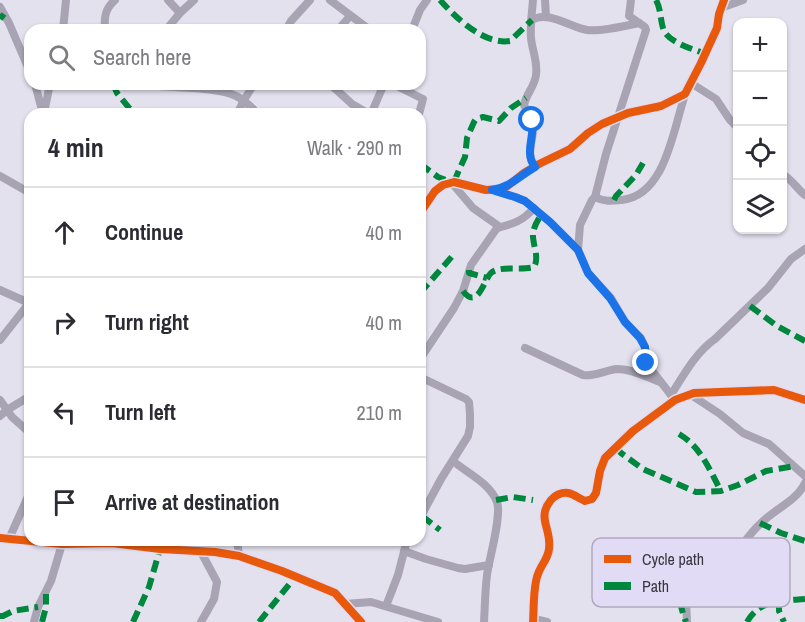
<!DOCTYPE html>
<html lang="en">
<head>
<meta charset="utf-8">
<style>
	body { margin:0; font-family:"Archivo Narrow",sans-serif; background:#f2f2f3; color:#2b2b33 }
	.controls { position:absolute; right:18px; top:18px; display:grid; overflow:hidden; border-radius:12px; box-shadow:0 2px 4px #0004 }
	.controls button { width:54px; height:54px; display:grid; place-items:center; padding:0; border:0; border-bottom:2px solid #e1e1e2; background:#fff; color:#2b2b33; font:30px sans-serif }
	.stop { position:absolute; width:18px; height:18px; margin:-14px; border:4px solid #1a73e8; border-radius:50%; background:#fff }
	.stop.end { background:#1a73e8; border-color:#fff; box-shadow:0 2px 6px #0008 }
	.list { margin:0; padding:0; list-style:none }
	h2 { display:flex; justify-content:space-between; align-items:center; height:78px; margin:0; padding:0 24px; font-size:26px }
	h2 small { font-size:20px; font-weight:400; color:#7c7c81 }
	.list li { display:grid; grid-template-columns:39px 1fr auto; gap:18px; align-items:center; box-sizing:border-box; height:90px; padding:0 24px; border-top:2px solid #e1e1e2 }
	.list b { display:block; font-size:22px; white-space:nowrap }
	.list em { font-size:20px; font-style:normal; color:#7c7c81 }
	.icon { flex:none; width:33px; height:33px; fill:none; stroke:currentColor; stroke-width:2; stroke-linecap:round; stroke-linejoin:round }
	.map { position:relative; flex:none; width:805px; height:622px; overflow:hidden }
	.search { position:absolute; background:#fff; box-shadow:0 2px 4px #0004; left:24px; top:24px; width:402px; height:66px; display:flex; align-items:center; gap:15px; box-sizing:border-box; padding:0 21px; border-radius:18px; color:#7c7c81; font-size:22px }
	.panel { position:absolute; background:#fff; box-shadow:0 2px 4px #0004; left:24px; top:108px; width:402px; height:438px; border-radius:18px }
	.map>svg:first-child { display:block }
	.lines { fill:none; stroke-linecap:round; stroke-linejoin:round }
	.street { stroke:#a8a4b4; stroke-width:8 }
	.quiet { stroke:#00873e; stroke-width:6; stroke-dasharray:12 6; stroke-linecap:butt }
	.cycleway-casing { stroke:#e1dbf5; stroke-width:11 }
	.cycleway { stroke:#e8590c; stroke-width:8 }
	.route { stroke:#1a73e8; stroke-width:8 }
	.key { fill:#e1dbf5; stroke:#afaabf; stroke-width:1.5 }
	.key-label { font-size:16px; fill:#393741 }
</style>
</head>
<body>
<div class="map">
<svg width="805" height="622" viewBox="0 0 805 622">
	<rect width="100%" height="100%" fill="#e4e1ef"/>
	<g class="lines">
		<g class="street">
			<path d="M168,0L180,13"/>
			<path d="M330,0L370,30"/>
			<path d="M533,0C532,12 530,26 531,38C532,50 538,62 536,75C535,86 526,94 524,105C527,112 532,117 533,124C535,139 524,153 535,167"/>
			<path d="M545,0L546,16"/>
			<path d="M0,7L9,23L30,72"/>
			<path d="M721,8L743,0"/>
			<path d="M532,20C547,10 570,27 587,30C600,32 625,26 639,23"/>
			<path d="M63,30L66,0"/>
			<path d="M105,30C104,17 105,9 115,0"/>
			<path d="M166,30L180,13L194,0"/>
			<path d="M286,30L291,21L310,0"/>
			<path d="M338,30L350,16"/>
			<path d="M412,30L420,10L427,0"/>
			<path d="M693,79L692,84L694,85L716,99L730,120L738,128"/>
			<path d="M35,84L43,114"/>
			<path d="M151,84L159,86C181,88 218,87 236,96C245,100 251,107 258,114"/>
			<path d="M330,84L352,104L369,114"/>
			<path d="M393,84L423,99L419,114"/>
			<path d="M44,113L50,84"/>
			<path d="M237,114L244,100L254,84"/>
			<path d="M371,114L384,84"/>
			<path d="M782,174C792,179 797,189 805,195"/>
			<path d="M0,176L30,193"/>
			<path d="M451,182L473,208L500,227"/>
			<path d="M493,190L515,197L525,201L550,222L578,250L588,273L611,298L625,322L641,338L645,347L646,363L675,400"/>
			<path d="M595,197C604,202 612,201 622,200C666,195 673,129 685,95"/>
			<path d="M420,213L435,191L443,185L454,182L486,190L499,189L506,187L524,173L539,164L570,149L588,133L602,124L628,113L661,106L685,94L701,63L717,28L719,14L724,0"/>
			<path d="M578,250L580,225L592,200L595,197L606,154L646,30L645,27L629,16L631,0"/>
			<path d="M0,290L29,303"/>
			<path d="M0,340L30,302"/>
			<path d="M525,348L583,375C594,377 606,370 617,369C632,369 647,377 660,382"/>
			<path d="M420,359L454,308L463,291L471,265L497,228C512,224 522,222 534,208"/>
			<path d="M420,377L466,399L469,402L470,414V427L468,436L441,479L420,518"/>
			<path d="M671,395C683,376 696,352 715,339L768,288L791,259L805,249"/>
			<path d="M691,395L720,414L743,433L769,444L805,476"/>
			<path d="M0,400L12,417L30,433"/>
			<path d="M0,416L7,410L30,396"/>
			<path d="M453,461C467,473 490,483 497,502C502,516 489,559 487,575C485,591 485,606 484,622"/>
			<path d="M0,538L62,544L112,543L160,549L215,552L239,556L282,571L335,593L361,622"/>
			<path d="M9,539L30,492"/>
			<path d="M237,540L239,556"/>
			<path d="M404,551L426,559L458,568L465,569L489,565"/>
			<path d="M345,604L371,602L438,622"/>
			<path d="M386,606L398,575L407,540"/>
			<path d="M34,622L38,607L51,581L62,544"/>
			<path d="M201,622L214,599L217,582L201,552"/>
			<path d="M532,622L539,620L547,622"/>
			<path d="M533,622C534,609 533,586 538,574C541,565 548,559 549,549C552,529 536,518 551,500C555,495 562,492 568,493C574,494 580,499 585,501L592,499L596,493L600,471L605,458L633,431L675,400L694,393L774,390L805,400"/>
			<path d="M687,622L686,600L689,593L709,568L728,560L733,557C742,546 750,533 760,524C774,509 796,502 805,483"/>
		</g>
		<g class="quiet">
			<path d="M440,0C456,18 484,45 510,41L532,20"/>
			<path d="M656,0C661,9 660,18 663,28C666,42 693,49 706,54"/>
			<path d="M0,19L4,14"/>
			<path d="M113,84L117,93L134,114"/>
			<path d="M420,164L438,177L451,182"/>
			<path d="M454,182L459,170L465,157L467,138L474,122L476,119L483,117L499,121L511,108L526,98"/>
			<path d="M614,200L616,196L636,175L643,163"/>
			<path d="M469,270V273L487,278"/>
			<path d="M463,291C478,311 484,279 491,273C500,265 522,271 534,267C540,257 532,244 533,233C534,226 538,220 541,215"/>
			<path d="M420,293L455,253"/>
			<path d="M750,306L777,326L805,341"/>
			<path d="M679,434C701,447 709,469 721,491"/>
			<path d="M616,447L621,453L643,469L696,492L721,491L738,485L766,471L795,466"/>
			<path d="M496,500L513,497L533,500"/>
			<path d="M422,516L440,530"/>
			<path d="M760,523L781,533L805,541"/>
			<path d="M755,554L760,564L775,602"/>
			<path d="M661,572C680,583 678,603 686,622"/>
			<path d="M779,601V611L784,622"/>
			<path d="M0,616H3L13,611L38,607"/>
			<path d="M42,622L46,607V594"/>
			<path d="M133,622L149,587L160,549"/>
			<path d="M259,622L295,577"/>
			<path d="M747,622C760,599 782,601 805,599"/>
		</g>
		<defs>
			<g id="cycleway">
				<path d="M420,213L435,191L443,185L454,182L486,190L499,189L506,187L524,173L539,164L570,149L588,133L602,124L628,113L661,106L685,94L701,63L717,28L719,14L724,0"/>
				<path d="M0,538L62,544L112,543L160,549L215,552L239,556L282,571L335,593L361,622"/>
				<path d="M533,622C534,609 533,586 538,574C541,565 548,559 549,549C552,529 536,518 551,500C555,495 562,492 568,493C574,494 580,499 585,501L592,499L596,493L600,471L605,458L633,431L675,400L694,393L774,390L805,400"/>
			</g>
		</defs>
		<use href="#cycleway" class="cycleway-casing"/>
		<use href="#cycleway" class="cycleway"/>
	</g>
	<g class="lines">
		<path class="route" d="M532,120C535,137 524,153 535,167C521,175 509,188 492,190L515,197L525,201L550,222L578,250L588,273L610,298L625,322L640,338L645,347L646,363"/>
	</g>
	<rect x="592" y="538" width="198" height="69" rx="9" class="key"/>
	<rect x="604" y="555" width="27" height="8" fill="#e8590c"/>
	<rect x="604" y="582" width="27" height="8" fill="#00873e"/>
	<g class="key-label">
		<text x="642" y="565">Cycle path</text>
		<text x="642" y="592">Path</text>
	</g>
</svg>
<div class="controls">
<button>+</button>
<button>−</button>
<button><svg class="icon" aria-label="locate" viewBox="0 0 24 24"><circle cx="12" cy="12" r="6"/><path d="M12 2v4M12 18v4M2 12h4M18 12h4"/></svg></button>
<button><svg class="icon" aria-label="layers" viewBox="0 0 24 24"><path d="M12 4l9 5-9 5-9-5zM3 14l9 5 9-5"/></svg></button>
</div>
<div class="stop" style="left:532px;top:120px"></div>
<div class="stop end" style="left:646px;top:363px"></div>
<div class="search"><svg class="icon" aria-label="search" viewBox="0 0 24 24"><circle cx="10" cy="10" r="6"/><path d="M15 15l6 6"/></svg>Search here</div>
<section class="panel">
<h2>4 min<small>Walk · 290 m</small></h2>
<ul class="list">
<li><svg class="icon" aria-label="ahead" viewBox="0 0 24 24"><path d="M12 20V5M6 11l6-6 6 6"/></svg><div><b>Continue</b></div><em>40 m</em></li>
<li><svg class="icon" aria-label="right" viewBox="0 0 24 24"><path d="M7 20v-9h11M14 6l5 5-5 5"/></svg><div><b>Turn right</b></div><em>40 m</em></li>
<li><svg class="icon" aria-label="left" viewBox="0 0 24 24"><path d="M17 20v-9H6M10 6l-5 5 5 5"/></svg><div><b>Turn left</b></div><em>210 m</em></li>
<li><svg class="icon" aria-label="arrive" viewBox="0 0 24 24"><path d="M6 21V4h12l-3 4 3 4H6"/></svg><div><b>Arrive at destination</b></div></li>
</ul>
</section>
</div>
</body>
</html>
